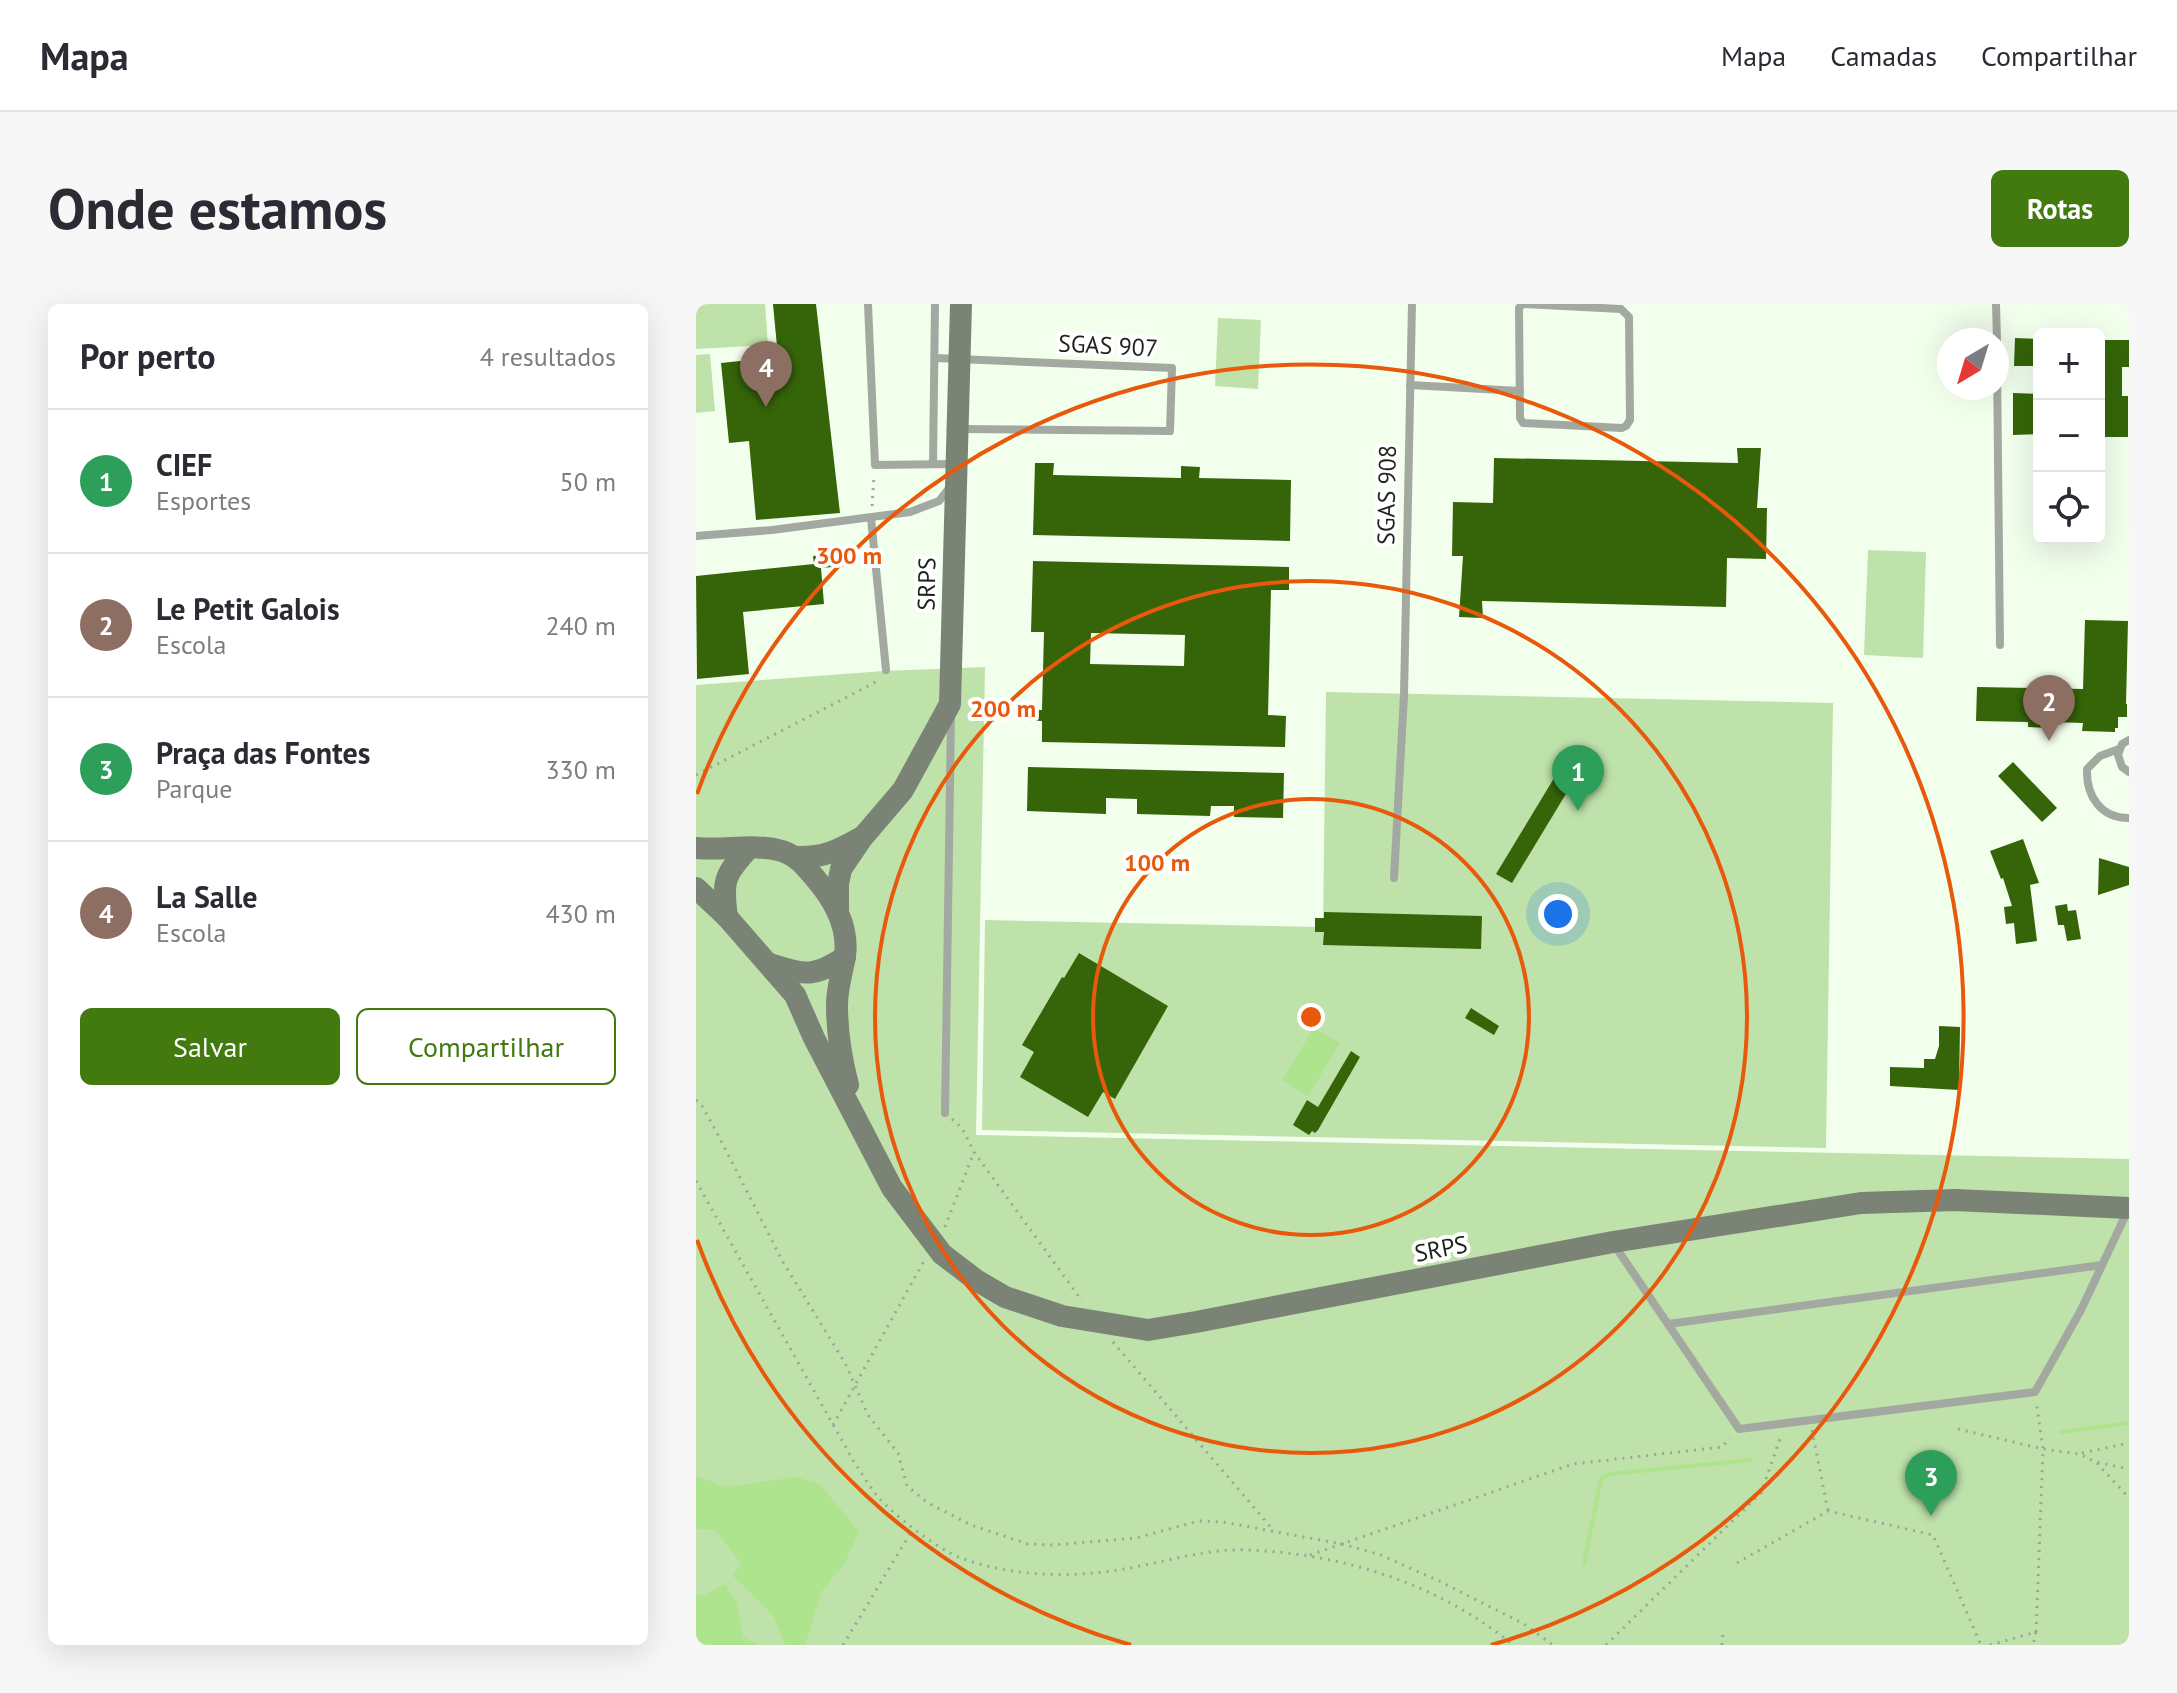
<!DOCTYPE html>
<html lang="pt">
<head>
<meta charset="utf-8">
<style>
	body { margin:0; font-family:"PT Sans",sans-serif; background:#f7f7f7; color:#2b2b33 }
	.controls { position:absolute; right:24px; top:24px; display:grid; overflow:hidden; border-radius:12px; box-shadow:0 8px 32px #0002 }
	.controls button { width:72px; height:72px; display:grid; place-items:center; padding:0; border:0; border-bottom:2px solid #e1e1e2; background:#fff; color:#2b2b33; font:40px sans-serif }
	.compass { position:absolute; left:1241px; top:24px; width:72px; height:72px; border-radius:50%; background:#fff; box-shadow:0 8px 32px #0002; rotate:218deg }
	.you { position:absolute; left:862px; top:610px; width:28px; height:28px; margin:-20px; border:6px solid #fff; border-radius:50%; background:#1a73e8; box-shadow:0 0 0 12px #1a73e833 }
	.badge { display:grid; place-items:center; width:52px; height:52px; border-radius:50%; background:#427a0f; color:#fff; font-size:26px; font-weight:700 }
	.pin { position:absolute; translate:-50% -66px; filter:drop-shadow(0 2px 4px #0008) }
	.pin::after { content:''; position:absolute; top:42px; width:28px; height:24px; background:inherit; clip-path:polygon(0 0,100% 0,50% 100%) }
	.list { margin:0; padding:0; list-style:none }
	h2 { display:flex; justify-content:space-between; align-items:center; height:104px; margin:0; padding:0 32px; font-size:34px }
	h2 small { font-size:26px; font-weight:400; color:#7c7c81 }
	.list li { display:grid; grid-template-columns:52px 1fr auto; gap:24px; align-items:center; box-sizing:border-box; height:144px; padding:0 32px; border-top:2px solid #e1e1e2 }
	.list b { display:block; font-size:30px; white-space:nowrap }
	.list p { margin:0; font-size:26px; white-space:nowrap; color:#7c7c81 }
	.list em { font-size:26px; font-style:normal; color:#7c7c81 }
	.actions { display:flex; gap:16px; padding:24px 32px }
	.actions a { flex:1; padding:18px 0; border:2px solid #427a0f; border-radius:12px; text-align:center; font-size:28px; color:#427a0f }
	.actions .main { background:#427a0f; color:#fff }
	.icon { flex:none; width:44px; height:44px; fill:none; stroke:currentColor; stroke-width:2; stroke-linecap:round; stroke-linejoin:round }
	.map { position:relative; flex:none; width:1433px; height:1341px; overflow:hidden; border-radius:12px }
	header { display:flex; align-items:center; gap:48px; box-sizing:border-box; height:112px; padding:0 40px; background:#fff; border-bottom:2px solid #e1e1e2 }
	header strong { font-size:38px }
	nav { display:flex; gap:44px; margin-inline-start:auto; font-size:28px }
	.intro { display:flex; align-items:center; justify-content:space-between; box-sizing:border-box; height:192px; padding:0 48px }
	h1 { margin:0; font-size:56px }
	.button { padding:20px 36px; border-radius:12px; background:#427a0f; color:#fff; font-size:28px; font-weight:700 }
	main { display:flex; gap:48px; padding:0 48px }
	aside { flex:1; background:#fff; border-radius:12px; box-shadow:0 8px 32px #0002 }
	.map>svg:first-child { display:block }
	.green { fill:#bee2aa }
	.water { fill:#aee48e }
	.lines { fill:none; stroke-linecap:round; stroke-linejoin:round }
	.stream { stroke:#aee48e; stroke-width:4 }
	.building { fill:#356508; fill-rule:evenodd }
	.path { stroke:#9ca698; stroke-width:3; stroke-dasharray:2 6; stroke-linecap:butt }
	.lane { stroke:#a3a9a0; stroke-width:8 }
	.secondary { stroke:#7a8375; stroke-width:22 }
	.ring { fill:none; stroke:#e8590c; stroke-width:4 }
	.labels { text-anchor:middle; stroke-width:8; stroke-linejoin:round; paint-order:stroke }
	.street-label { font-size:24px; fill:#1e241c; stroke:#fff }
	.centre { fill:#e8590c; stroke:#fff; stroke-width:4 }
	.ring-label { font-size:24px; text-anchor:middle; font-weight:bold; fill:#e8590c; stroke:#fff; stroke-width:8; stroke-linejoin:round; paint-order:stroke }
</style>
</head>
<body>
<header>
<strong>Mapa</strong>
<nav><a>Mapa</a><a>Camadas</a><a>Compartilhar</a></nav>
</header>
<div class="intro"><h1>Onde estamos</h1><a class="button">Rotas</a></div>
<main>
<aside>
<h2>Por perto<small>4 resultados</small></h2>
<ul class="list">
<li><span class="badge" style="background:#2e9e5b">1</span><div><b>CIEF</b><p>Esportes</p></div><em>50 m</em></li>
<li><span class="badge" style="background:#8d6e63">2</span><div><b>Le Petit Galois</b><p>Escola</p></div><em>240 m</em></li>
<li><span class="badge" style="background:#2e9e5b">3</span><div><b>Praça das Fontes</b><p>Parque</p></div><em>330 m</em></li>
<li><span class="badge" style="background:#8d6e63">4</span><div><b>La Salle</b><p>Escola</p></div><em>430 m</em></li>
</ul>
<div class="actions"><a class="main">Salvar</a><a>Compartilhar</a></div>
</aside>
<div class="map">
<svg width="1433" height="1341" viewBox="0 0 1433 1341">
	<rect width="100%" height="100%" fill="#f3ffed"/>
	<g class="green">
		<path d="M0,0H69L72,41L0,45Z"/>
		<path d="M522,14L565,16L562,85L519,82Z"/>
		<path d="M14,50L19,107L0,109V51Z"/>
		<path d="M1172,246L1230,248L1227,354L1168,351Z"/>
		<path d="M289,363L280,831L1433,855V1341H0V381L188,367Z"/>
		<path d="M630,388L1137,399L1130,844L286,826L289,616L627,623Z"/>
	</g>
	<g class="water">
		<path d="M618,724L644,739L612,792L586,776Z"/>
		<path d="M0,1172L30,1183L101,1173L125,1181L163,1228L148,1260L126,1287L109,1341H89L77,1311L37,1272L45,1260L19,1226L0,1225Z"/>
		<path d="M29,1280L40,1297L47,1332L63,1341H0V1291H8Z"/>
	</g>
	<g class="lines">
		<g class="stream">
			<path d="M1365,1128L1433,1119"/>
			<path d="M888,1260L905,1175L913,1170L1055,1156"/>
		</g>
	</g>
	<g class="building">
		<path d="M77,0H120L144,209L60,216L53,137L33,139L25,59L82,53Z"/>
		<path d="M1319,34L1343,35V62H1318Z"/>
		<path d="M1403,36H1433V63H1426V92H1432V133H1403Z"/>
		<path d="M1317,89L1343,90V130L1317,131Z"/>
		<path d="M1041,144H1065L1061,204H1071L1070,255L1031,254L1030,303L786,297L787,314L763,313L767,252H756L757,198L797,199L798,154L1042,159Z"/>
		<path d="M339,159H358L357,171L485,174V162L504,163L503,174L595,176L594,237L337,231Z"/>
		<path d="M159,248L160,261L125,264L128,300L47,308L53,370L1,375L0,272L118,260L117,252Z"/>
		<path d="M337,257L593,263V286H575L572,411L590,412L589,443L346,438V417L320,416V406H346L348,328H335ZM395,329L489,331L488,362L394,360Z"/>
		<path d="M1389,316L1432,317L1430,400H1431V413H1422V424H1419V428L1386,427L1387,419L1356,418L1355,424L1332,423V418L1280,417L1281,383L1387,385Z"/>
		<path d="M869,456L885,465L816,579L800,570Z"/>
		<path d="M1317,458L1361,504L1346,518L1302,472Z"/>
		<path d="M332,463L588,469L587,514L538,513V502H515L514,512L441,510V495L410,494V510L331,507Z"/>
		<path d="M1327,535L1343,579L1334,581L1341,637L1320,640L1318,619L1310,620L1308,603L1316,602L1307,574L1305,575L1294,547Z"/>
		<path d="M1403,554L1433,563V581L1402,591Z"/>
		<path d="M1371,600L1372,607L1380,606L1385,635L1371,637L1368,621H1362L1359,602Z"/>
		<path d="M628,608L786,612L785,645L627,641L628,628H619V614H628Z"/>
		<path d="M383,649L472,702L419,795L407,788L392,813L324,773L338,748L326,741L366,673L368,674Z"/>
		<path d="M775,704L803,722L798,731L769,714Z"/>
		<path d="M1243,722L1264,723L1263,786L1194,782V763L1228,764V755H1239L1243,742Z"/>
		<path d="M655,747L664,753L622,826L619,829L616,827L613,831L597,821L611,796L622,803Z"/>
	</g>
	<g class="lines">
		<g class="path">
			<path d="M176,202L178,173"/>
			<path d="M0,471L178,379L183,373"/>
			<path d="M0,796L6,802L20,827L87,958L149,1059L172,1111L202,1149L211,1182L232,1199L275,1221L332,1240L357,1241L440,1234L503,1217L527,1218L646,1240L685,1251L743,1277L828,1320L857,1341"/>
			<path d="M256,815L266,824L278,848L386,997"/>
			<path d="M0,877L158,1158C166,1169 173,1182 182,1193C199,1212 241,1245 265,1254C311,1271 366,1274 415,1267C461,1261 506,1244 553,1246C648,1250 743,1280 817,1341"/>
			<path d="M249,923L278,848"/>
			<path d="M417,1038L578,1227"/>
			<path d="M137,1121L228,957"/>
			<path d="M1262,1125L1347,1145L1383,1150L1400,1158L1433,1165"/>
			<path d="M1116,1126L1132,1207"/>
			<path d="M1386,1149L1433,1139"/>
			<path d="M1401,1159L1433,1194"/>
			<path d="M614,1251L877,1160L1026,1143L1034,1134"/>
			<path d="M1041,1259L1132,1207L1237,1231L1285,1341"/>
			<path d="M1340,1328L1347,1145L1340,1097"/>
			<path d="M147,1341L217,1225"/>
			<path d="M910,1341L1065,1189L1085,1132"/>
			<path d="M1026,1341L1027,1328"/>
			<path d="M1294,1341L1340,1328L1337,1341"/>
		</g>
		<g class="lane">
			<path d="M172,0L179,161L260,160"/>
			<path d="M826,0L925,5L933,13L934,116L930,122L926,124L827,119L824,114L823,4Z"/>
			<path d="M1300,0L1301,36"/>
			<path d="M239,54L476,64L474,127L263,125"/>
			<path d="M1301,60L1304,341"/>
			<path d="M714,81L824,87"/>
			<path d="M237,160L239,0"/>
			<path d="M175,214L190,366"/>
			<path d="M0,232L76,226L214,208L243,197L254,183"/>
			<path d="M1433,436L1426,440L1422,451L1426,463L1433,468"/>
			<path d="M1423,445L1404,452L1391,465C1390,491 1404,514 1433,514"/>
			<path d="M698,574L708,391L716,0"/>
			<path d="M249,809L255,412"/>
			<path d="M919,942L1043,1125L1339,1088L1385,1006L1431,908"/>
			<path d="M972,1020L1406,961"/>
		</g>
		<g class="secondary">
			<path d="M0,544C28,547 59,539 86,547C101,552 109,562 119,574C138,596 153,622 149,652C146,669 141,684 141,701C141,728 145,754 152,781"/>
			<path d="M100,553C127,554 141,547 164,534"/>
			<path d="M0,584L31,613L99,691L118,734L196,884L246,950L280,976L309,993L366,1012L452,1026L500,1018L917,938L1165,899L1259,896L1433,904"/>
			<path d="M142,606V580L145,565L166,534L207,486L254,400L265,0"/>
			<path d="M31,613C26,577 28,571 53,544"/>
			<path d="M74,660C110,671 116,674 149,653"/>
		</g>
	</g>
	<g class="ring">
		<circle cx="615" cy="713" r="218"/>
		<circle cx="615" cy="713" r="436"/>
		<path d="M435 1341A653 653 0 0 1 1 936M1 490A653 653 0 1 1 795 1341"/>
	</g>
	<g class="labels">
		<g class="street-label">
			<text transform="translate(412 42) rotate(3)" y="8">SGAS 907</text>
			<text transform="translate(691 191) rotate(-89)" y="8">SGAS 908</text>
			<text transform="translate(231 280) rotate(-89)" y="8">SRPS</text>
			<text transform="translate(745 945) rotate(-11)" y="8">SRPS</text>
		</g>
	</g>
	<circle cx="615" cy="713" r="12" class="centre"/>
	<g class="ring-label">
		<text x="153" y="260">300 m</text>
		<text x="307" y="413">200 m</text>
		<text x="461" y="567">100 m</text>
	</g>
</svg>
<div class="controls">
<button>+</button>
<button>−</button>
<button><svg class="icon" aria-label="locate" viewBox="0 0 24 24"><circle cx="12" cy="12" r="6"/><path d="M12 2v4M12 18v4M2 12h4M18 12h4"/></svg></button>
</div>
<svg class="compass" viewBox="-18 -18 36 36"><path d="M0-13l5 13h-10z" fill="#e53935"/><path d="M0 13l5-13h-10z" fill="#7c7c81"/></svg>
<div class="you"></div>
<div class="pin badge" style="left:882px;top:507px;background:#2e9e5b">1</div>
<div class="pin badge" style="left:1353px;top:437px;background:#8d6e63">2</div>
<div class="pin badge" style="left:1235px;top:1212px;background:#2e9e5b">3</div>
<div class="pin badge" style="left:70px;top:103px;background:#8d6e63">4</div>
</div>
</main>
</body>
</html>
